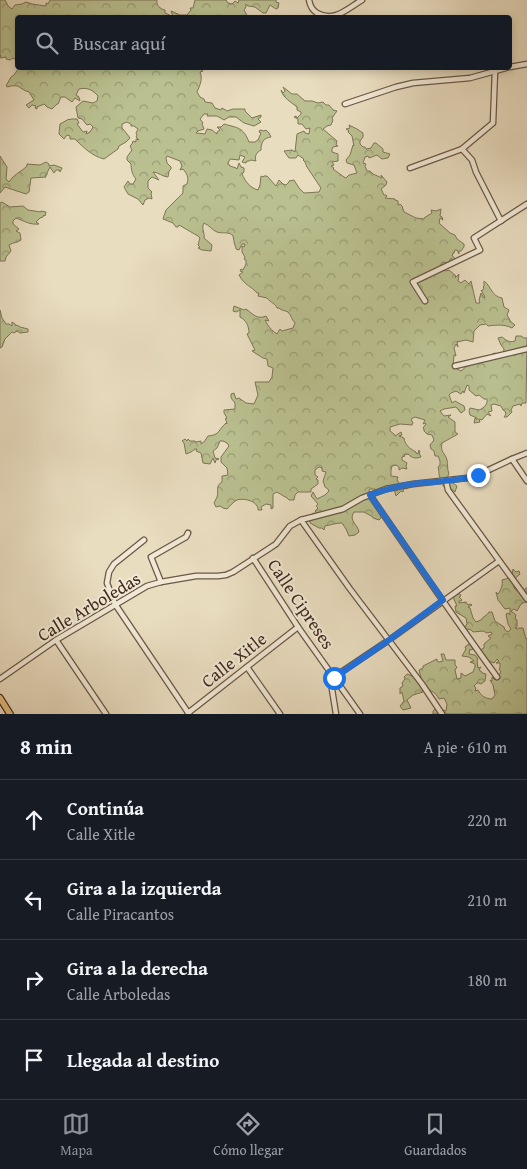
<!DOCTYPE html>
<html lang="es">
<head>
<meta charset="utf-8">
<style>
	body { margin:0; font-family:"Gentium Book Plus",serif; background:#20242c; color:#f1f3f6 }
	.stop { position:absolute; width:15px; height:15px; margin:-11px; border:4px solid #1a73e8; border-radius:50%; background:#fff }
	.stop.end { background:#1a73e8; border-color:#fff; box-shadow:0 1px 5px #0008 }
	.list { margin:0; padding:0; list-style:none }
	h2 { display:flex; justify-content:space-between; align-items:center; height:65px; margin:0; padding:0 20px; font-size:21px }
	h2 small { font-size:16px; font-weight:400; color:#9ea1a6 }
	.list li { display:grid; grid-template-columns:32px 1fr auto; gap:15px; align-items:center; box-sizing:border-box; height:80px; padding:0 20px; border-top:1px solid #363941 }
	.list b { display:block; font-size:19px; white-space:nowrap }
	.list p { margin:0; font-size:16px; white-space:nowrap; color:#9ea1a6 }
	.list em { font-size:16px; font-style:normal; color:#9ea1a6 }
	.icon { flex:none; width:28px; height:28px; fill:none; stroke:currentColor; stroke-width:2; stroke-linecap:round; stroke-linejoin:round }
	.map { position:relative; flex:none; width:527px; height:714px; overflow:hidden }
	.search { position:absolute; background:#171b24; box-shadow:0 2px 8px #0003; left:15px; right:15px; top:15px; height:55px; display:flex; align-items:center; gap:12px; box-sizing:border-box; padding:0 18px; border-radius:5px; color:#9ea1a6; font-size:19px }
	.sheet { height:385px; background:#171b24 }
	nav { display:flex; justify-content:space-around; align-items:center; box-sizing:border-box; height:70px; border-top:1px solid #363941; background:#171b24; font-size:14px; color:#9ea1a6 }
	nav a { display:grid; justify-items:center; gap:2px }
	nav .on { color:#8c9099 }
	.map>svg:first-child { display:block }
	.forest { fill:url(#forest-crowns); stroke:#7d7556 }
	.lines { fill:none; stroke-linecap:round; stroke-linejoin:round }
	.minor-casing { stroke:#6a5745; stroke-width:7 }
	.major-casing { stroke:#402a1c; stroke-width:8 }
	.minor { stroke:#f1e9d6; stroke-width:4.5 }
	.major { stroke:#e4be80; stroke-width:5.5 }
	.route { stroke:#1a73e8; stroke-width:6 }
	.labels { text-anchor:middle; stroke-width:4; stroke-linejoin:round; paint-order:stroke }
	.street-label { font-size:18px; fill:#402a1c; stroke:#f1e9d6 }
</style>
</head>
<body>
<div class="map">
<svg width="527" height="714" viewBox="0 0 527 714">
	<defs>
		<pattern id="forest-crowns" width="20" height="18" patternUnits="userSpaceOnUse" patternTransform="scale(1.25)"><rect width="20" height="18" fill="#bac090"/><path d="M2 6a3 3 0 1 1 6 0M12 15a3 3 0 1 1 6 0" fill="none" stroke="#999c75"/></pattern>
	</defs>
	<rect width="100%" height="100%" fill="#e9ddc0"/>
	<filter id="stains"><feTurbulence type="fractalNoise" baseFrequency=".004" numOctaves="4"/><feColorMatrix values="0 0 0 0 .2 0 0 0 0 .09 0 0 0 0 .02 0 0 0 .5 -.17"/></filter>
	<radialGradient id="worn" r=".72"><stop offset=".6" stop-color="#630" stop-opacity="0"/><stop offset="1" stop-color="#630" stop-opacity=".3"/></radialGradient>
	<g class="forest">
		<path d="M0,0H5L8,6L12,9L15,5L22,4L26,2L32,4L46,6V3L48,4L50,0H157C156,5 160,9 165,10V13L174,17H177V15L173,16L171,11L180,15H187L191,10L190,8H193L195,0H226L228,3L232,4L235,1L238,3L239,0H276V2L279,3L278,8L276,9L270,5L266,13H263L255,7L248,6L246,4V7L244,10L248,17L18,18L17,61L13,58L10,60L6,59V57L0,58L1,56L0,55Z"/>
		<path d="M19,68H199L203,71L200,72C203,79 200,85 197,92L200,97L204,99L205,102L212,103L215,108L221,110L222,108L227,111L233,109H245V111L252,118L261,115V117L258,119L261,122L254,126L244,123L236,117H229L224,120L217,116H207L208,114H204L200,119L203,123L202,124L204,129L198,131L196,133L205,134L207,129L212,130L217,134V132L220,130L217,127H221L224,124C238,128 243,127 249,142H255L258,140L261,133L259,132L260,130L264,131L266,130L269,133L271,137C263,138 261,143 261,150C257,152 254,156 256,161L251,160L249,161H247L246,163L242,162L245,157L240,155L239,160L230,159L228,163L230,166L236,168L237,169L239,163L241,167L244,168V172L242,174C245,181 250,188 258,190L260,185L261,176L263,177L264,176H267L276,186L279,180L283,184L286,185L289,182V181L294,180L299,188L304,193L319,192L321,188L307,167L305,162L303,160L304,159L298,155L296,158H289L284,151L292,150L295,152L297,134L304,131L305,133L309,134L310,128L306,129L302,124H298V119L294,117L296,116L297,118L301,114V112L297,110V107C291,102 283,98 281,90L283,93L285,91L283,87L292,94H297L305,101H312L318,103L323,102L326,105H329L333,110L337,111L332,118L333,120L331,125L327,126L323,129L337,141L336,145L338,146L333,147L332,149V152L338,154V161L332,162L334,165L331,166L334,168L333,169L344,177L346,178L349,175L357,173L354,165L347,163L346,160L350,155L353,145L354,146L352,136L348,132L349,131L346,129L350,128L349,125L357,129L363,133V137L360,141V144L363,147H365L366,149L371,148L374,143H376L383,149V152L390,154L388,158L382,159L377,155L369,158L368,156L365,157L363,163L366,164L365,166L367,171H370L373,174L382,178L381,175L387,182L386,185L381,189L384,195H386L387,196L385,198L395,199V200L398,201V205L400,204L402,206L404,212L416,218L424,219V218L432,213L431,210L436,211L441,209L440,216L442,217L443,220L440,218L439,223L450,233L455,235L457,239L464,244V247L461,251H459V254L457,250H455L454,253L452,255L454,258L457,259L453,261L451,258L448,263L443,262L440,268L446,271L449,270L456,276L455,278L459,274L458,281L461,283L465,280L469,284L471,281L476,303H480L479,300L481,293L484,298L485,297L481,290L482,291L484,288L483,287L484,286V281C492,287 491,296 502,298L504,307L509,310L507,315L511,322L515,325L512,328C504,324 497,325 488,326L486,324L480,325L474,331L473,342L466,340L457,342L458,347L456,344L454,348L456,356L454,355L453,366L457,369L461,371L467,366V365L488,358L494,353L503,355L504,349L501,345L498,338L502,337C506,340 509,343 515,341L516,336H521L524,338H527L526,403H522L521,406L520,404L513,406L511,410L512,412L507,417H504L506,414L505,411L503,410L501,406L494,404L491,405L492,411L488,412L491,416L487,414L482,420L479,419L480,422L474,423L475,418L477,420V418L470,415L469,411L470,408L479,410C484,408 488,404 487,399H484L479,395L476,396L469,390V386L467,385L464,393L463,391L461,394L456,391L451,393L449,395L452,403L455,401L464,406L465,410L461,413L456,407L444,409L440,411L444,416L451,415L448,417L455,422V432L458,434L442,443C440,453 445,452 447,460C448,465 447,469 449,474L448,475V477L447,479L457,486L455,492L450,488L451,487L443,486V480C437,477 440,472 438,467L440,465V461L438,456H435L434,451L431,449L430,445L434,440L432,435L427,434L424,431V429L423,428L426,424L425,423L423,424L425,420L415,417L411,419L413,423L412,425L400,424L390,427V431L394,434L395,436L401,432L402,435L399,436L404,438C405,445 410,449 416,452V453L418,454L419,450L420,452L419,453L421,457C415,459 412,458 408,454L404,455L405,456L402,457V460L407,463L406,466L407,469L402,468L399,470V467L396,465L392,466L391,470V476L398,477L397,480L400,484L406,486L403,483H407L408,486L407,489L404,488L403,492L401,491L396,496L394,489L392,488L390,490L387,485L386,486L387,489L380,494L378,492L377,495L375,491V489H370L369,490C371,498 373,507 380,512L381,518L379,520L373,518V517L364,512H354C348,521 358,524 359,532L355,535L349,536L346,529L342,523C335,523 331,525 325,526L324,530L322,528H319L310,523L309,517L313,513L317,514L315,511L318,508L316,506L318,504L311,496L313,492L317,499L325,495L329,491L328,489L325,487L323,481L326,472L322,471V468L319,467L315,470V475L318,477L316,479L318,480V484L311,489V492H298L295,495L294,500H289L287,498L277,492L273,494V508L271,509V505L266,504L261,507L262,510H258C258,509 258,507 257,506C254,500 242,498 237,500C233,502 230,506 227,509L223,508L220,506L216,507L214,503C215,501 216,499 217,497C219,491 215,486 222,482V476L228,475L227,468L221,462V457L229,446L227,443L223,441H220L217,448L213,451L215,458L219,459L216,460L215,463L213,458L210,464L203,463L201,453L196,451L197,449H195L191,452L186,454L184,443L182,441L185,439L187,441L188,439L190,441H195L196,442L201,441V444L204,442L208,436C220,435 218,430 226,423L227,424L226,420L225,419L227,418L224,413V410L235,409V403L231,398V394L234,393L236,399L239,398L246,403L254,404L258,395L255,382H269L272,377L273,368L268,366L267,359L263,358L252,351L255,350L247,334L249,333C249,326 246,320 240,317V310L236,312L233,311L234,306L244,310L246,309C253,314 257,320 266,316L269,321L265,320C268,326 271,330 277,334L280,329L282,331L293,328L295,323C292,320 291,315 288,312C284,310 282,311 279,308H277C276,304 270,302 267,298L258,296L259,293H257C250,285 245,286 239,275L243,272L240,271L241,269L243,270L246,264V260L244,259L245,257L242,252V246L244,247L245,244H242L239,250L236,249V248C234,244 234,240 233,236C230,231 222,234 217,232C212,230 209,225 204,223C201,228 205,233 204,238L212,245L211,251L202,250L198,248L200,247L198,245L200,238L198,236L179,225L178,227H176L173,223L163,219L166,210L183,193V186L187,184C189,177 187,174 183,169L180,170L182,166L180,161L167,156L166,158L167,163L171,167V169L169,171L168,177C163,177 158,172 153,172L159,180L152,177L148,181V188L152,192L151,193L152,199L149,198L145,200L143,205L138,199L128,194L124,187L128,181L130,184H133L136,179C132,175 131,168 131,164L127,160V157L132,150L130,146L132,144L133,141L136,142V139L139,140L136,137L137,135L136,133L138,129L134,126H131V124L127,122L122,124V128L127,134L130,138L126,142L119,146L118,149L104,159C92,156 83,147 75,139H70V136L67,135L64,139L59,134L60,124L69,119L70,120L71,119H77L79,123L77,124L83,132L87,131L86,134L90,132L93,127L90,124L87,125L82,119L78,118L76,107L83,101L93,103L97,101L98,96C93,90 87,87 79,89L76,95L79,97L80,101L75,98L72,102L65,97H61L58,104H57L52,109L47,107L44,104L37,107V109L35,108L36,106L32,105L29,108L26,105L34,100L29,92C18,89 21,83 7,87L6,86L11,77L14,75Z"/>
		<path d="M0,156L7,167L6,179L9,182C14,174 21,172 27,166V164L40,165L46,162L49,164V166L54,165L62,168L60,172L59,170H56L54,173L50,167L47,173V175H45L46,177L31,178L29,192L26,194L5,187L0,193Z"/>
		<path d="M2,202L10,207L23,206L28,210L41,212V211L46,212L45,216L44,215L43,217L40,218L36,222L39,224C30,225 24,221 16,218L13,221V224L19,229L16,231L20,233L21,240C18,243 13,242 9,245L11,251L6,257L5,261H0V203Z"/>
		<path d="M0,310L2,318L6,324H9L12,326V322L15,324L16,326L17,325L20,327L28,329V332L20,333L17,331L14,333L12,332L5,339L2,347L0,348Z"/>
		<path d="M513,569L516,572L519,571L520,574C514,579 513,581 514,588L516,590L524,591L526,588H527V603L525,602L521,604L517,611L514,609L511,611L516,615L515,619L517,620V627L515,628L517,629L519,628H523L526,639L527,638V714H433V711L435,709L440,712L443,710L446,711L447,704L444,698L439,699C435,692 432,690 424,690L423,692L413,695L407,700L411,708L403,710L400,706L404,701L402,692L400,694V688L403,686L402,683L405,679L404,677L407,674L412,676L418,682L421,678L419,670L423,668V666L437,659V661L439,662L443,661L441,654H444L446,660H455V665L457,667L455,670L457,679L461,678V673L465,676L473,672L475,667V664L470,662L474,661L469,657L462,656L466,649L465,647L470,643L471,641L476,644V648L471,650L470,649L469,654L475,655L478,659L477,660L478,668L481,667L479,670L482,672V673L486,674L485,681L481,684L479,683H477L474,686L476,688L475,691L478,690C481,696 486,699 492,699L495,695L493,685L490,680L492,681V677L495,680L501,672L499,669L500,668V663H496L499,661L497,659L494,663L489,661L485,662L479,651L482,649L484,648V644L491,638L488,636L492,634L491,632L487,633L483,631L473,632L471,630L464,628L467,624L466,618L456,612L455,606H457L453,597L456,594H460L461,596L459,597L462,600L461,601H459V603L466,602L468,605L471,604L472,605L468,607L470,608L473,618L476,622L481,620C483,616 487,616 489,612H492L495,621L504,627L505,630L508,632L511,629L508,624L506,614L508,613L509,614H510V608L505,609L498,600L496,592L498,594C501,590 503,585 502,580L509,578L508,577L512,575Z"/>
	</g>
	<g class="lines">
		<defs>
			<g id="minor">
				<path d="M309,0C310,6 312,10 317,13C334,23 348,8 362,0"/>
				<path d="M510,67L527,64"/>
				<path d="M345,104L396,87L413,83L470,78L506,68"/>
				<path d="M462,149L472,160L476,172L501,221"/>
				<path d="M410,168L462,149L493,123L495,71"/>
				<path d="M425,301L413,282L480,250L474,238L527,204"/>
				<path d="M455,366L527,349"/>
				<path d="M512,459L527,481"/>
				<path d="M446,481L448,490L527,599"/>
				<path d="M370,495C412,556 453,617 497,677"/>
				<path d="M301,520L350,589L422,684L442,714"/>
				<path d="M144,540L114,564L109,572L107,583L115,604L189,714"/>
				<path d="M253,558L298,627L360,714"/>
				<path d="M161,582L151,557L186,537L188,533"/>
				<path d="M56,640L106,714"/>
				<path d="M247,667L280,714"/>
				<path d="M329,671L336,714"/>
				<path d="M334,677L389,640L499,561"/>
				<path d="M0,679L56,640L147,586L161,582L196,576H218L226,575L233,572L270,548L276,544L290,526L301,520L343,509L362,498L386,489L413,484L467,478L478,475L512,459L527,453"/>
				<path d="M188,713L298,627"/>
			</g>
			<path id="major" d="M0,698L10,714"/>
		</defs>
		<use href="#minor" class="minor-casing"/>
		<use href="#major" class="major-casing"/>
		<use href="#minor" class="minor"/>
		<use href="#major" class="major"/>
	</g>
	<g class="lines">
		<path class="route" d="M334,678L389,640L443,600L370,495C384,490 397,486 412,484C434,481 456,482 478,475"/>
	</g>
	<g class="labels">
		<g class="street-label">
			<text transform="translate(301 604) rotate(56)" y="6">Calle Cipreses</text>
			<text transform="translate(89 607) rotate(-31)" y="6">Calle Arboledas</text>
			<text transform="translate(234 660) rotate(-38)" y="6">Calle Xitle</text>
		</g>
	</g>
	<rect width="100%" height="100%" filter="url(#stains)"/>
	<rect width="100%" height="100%" fill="url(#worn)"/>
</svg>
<div class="stop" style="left:334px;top:678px"></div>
<div class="stop end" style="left:478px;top:475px"></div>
<div class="search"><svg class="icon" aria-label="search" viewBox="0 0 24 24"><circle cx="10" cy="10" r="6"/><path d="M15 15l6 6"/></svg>Buscar aquí</div>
</div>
<section class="sheet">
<h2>8 min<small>A pie · 610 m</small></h2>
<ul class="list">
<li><svg class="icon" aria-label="ahead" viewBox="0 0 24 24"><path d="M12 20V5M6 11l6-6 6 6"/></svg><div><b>Continúa</b><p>Calle Xitle</p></div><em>220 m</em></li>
<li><svg class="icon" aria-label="left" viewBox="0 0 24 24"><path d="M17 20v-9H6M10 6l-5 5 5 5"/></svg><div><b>Gira a la izquierda</b><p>Calle Piracantos</p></div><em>210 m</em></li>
<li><svg class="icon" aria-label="right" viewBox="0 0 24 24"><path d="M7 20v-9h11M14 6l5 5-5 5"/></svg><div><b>Gira a la derecha</b><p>Calle Arboledas</p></div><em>180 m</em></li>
<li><svg class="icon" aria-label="arrive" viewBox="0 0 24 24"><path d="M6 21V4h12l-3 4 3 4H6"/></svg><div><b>Llegada al destino</b></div></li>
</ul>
</section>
<nav>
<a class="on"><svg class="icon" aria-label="map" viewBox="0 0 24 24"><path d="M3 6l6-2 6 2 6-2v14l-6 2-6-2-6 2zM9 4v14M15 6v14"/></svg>Mapa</a>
<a><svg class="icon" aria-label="directions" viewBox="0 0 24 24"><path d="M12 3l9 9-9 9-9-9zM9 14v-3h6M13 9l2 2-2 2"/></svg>Cómo llegar</a>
<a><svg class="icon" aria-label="saved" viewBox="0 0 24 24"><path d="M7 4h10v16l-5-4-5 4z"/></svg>Guardados</a>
</nav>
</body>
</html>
